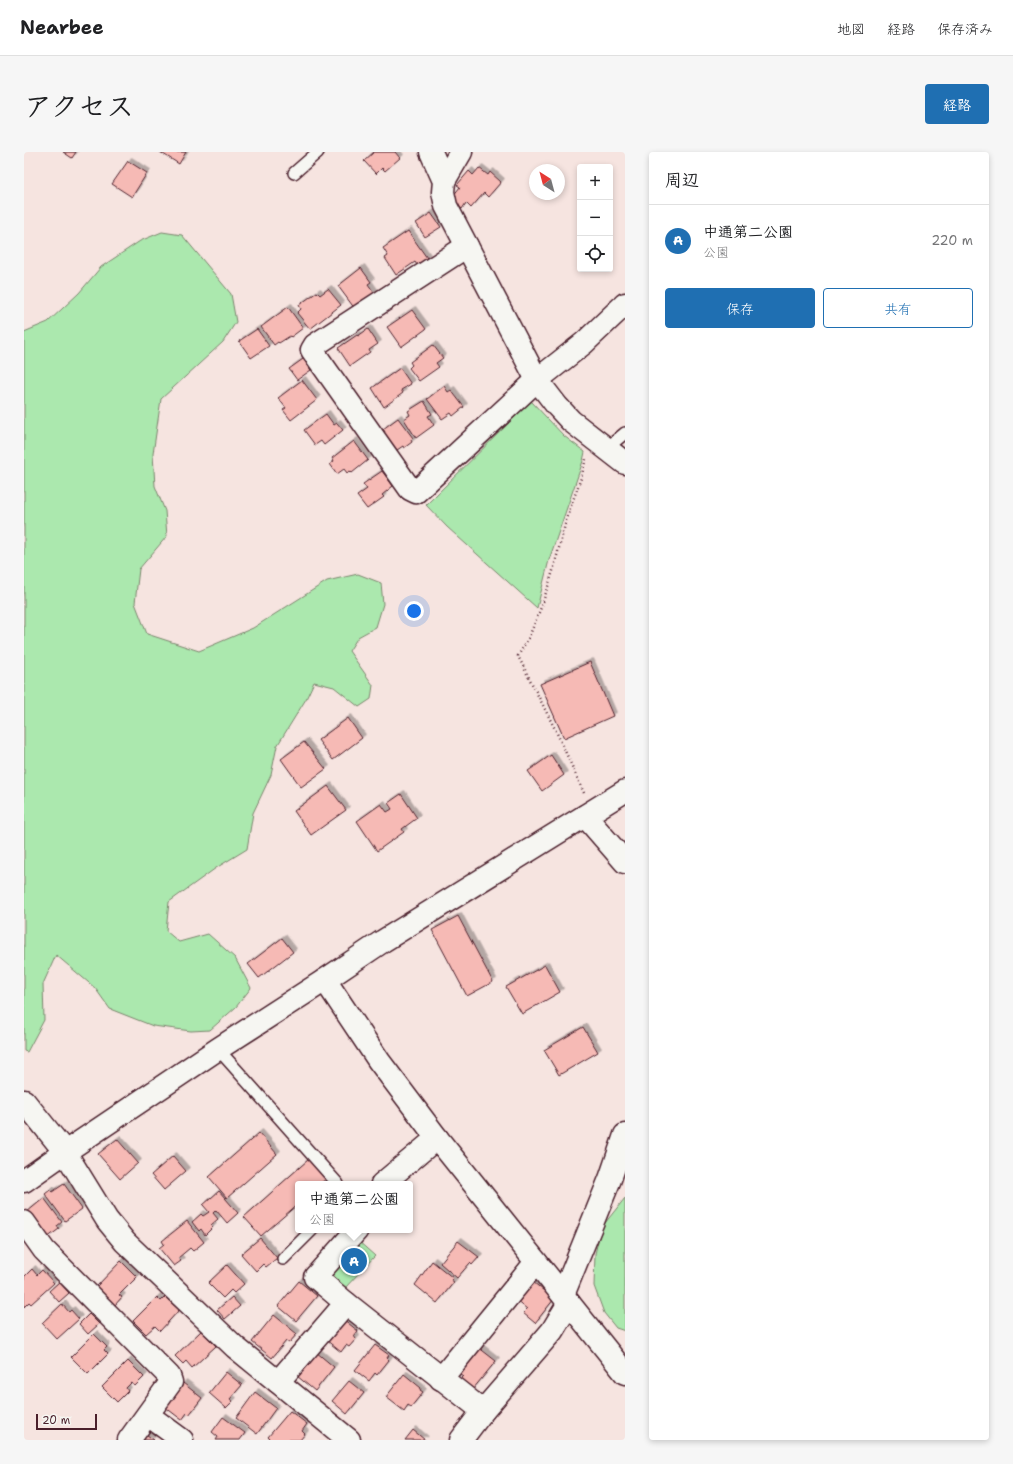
<!DOCTYPE html>
<html lang="ja">
<head>
<meta charset="utf-8">
<style>
	body { margin:0; font-family:"Shantell Sans","Klee One",sans-serif; background:#f6f6f6; color:#202124 }
	.controls { position:absolute; right:12px; top:12px; display:grid; overflow:hidden; border-radius:4px; box-shadow:0 2px 6px #0003 }
	.controls button { width:36px; height:36px; display:grid; place-items:center; padding:0; border:0; border-bottom:1px solid #e0e0e0; background:#fff; color:#202124; font:20px sans-serif }
	.compass { position:absolute; left:505px; top:12px; width:36px; height:36px; border-radius:50%; background:#fff; box-shadow:0 2px 6px #0003; rotate:324deg }
	.scale { position:absolute; left:12px; bottom:10px; width:61px; box-sizing:border-box; padding-left:4px; border:2px solid #4a1f2b; border-top:0; font-size:11px; line-height:14px; white-space:nowrap; color:#4a1f2b; -webkit-text-stroke:3px #f6f6f2; paint-order:stroke }
	.you { position:absolute; left:390px; top:459px; width:14px; height:14px; margin:-10px; border:3px solid #fff; border-radius:50%; background:#1a73e8; box-shadow:0 0 0 6px #1a73e833 }
	.badge { display:grid; place-items:center; width:26px; height:26px; border-radius:50%; background:#1f6fb2; color:#fff; font-size:13px; font-weight:700 }
	.pin { position:absolute; translate:-50% -50%; border:2px solid #fff; box-shadow:0 1px 4px #0006 }
	.popup { position:absolute; left:271px; top:1029px; width:118px; height:52px; box-sizing:border-box; display:grid; place-content:center; border-radius:4px; background:#fff; filter:drop-shadow(0 1px 3px #0005); font-size:13px; white-space:nowrap; color:#757577 }
	.popup b { font-size:15px; color:#202124 }
	.popup::after { content:''; position:absolute; left:50%; top:100%; margin-left:-8px; border:8px solid transparent; border-top-color:#fff }
	.list { margin:0; padding:0; list-style:none }
	h2 { display:flex; justify-content:space-between; align-items:center; height:52px; margin:0; padding:0 16px; font-size:17px }
	h2 small { font-size:13px; font-weight:400; color:#757577 }
	.list li { display:grid; grid-template-columns:26px 1fr auto; gap:12px; align-items:center; box-sizing:border-box; height:72px; padding:0 16px; border-top:1px solid #e0e0e0 }
	.list b { display:block; font-size:15px; white-space:nowrap }
	.list p { margin:0; font-size:13px; white-space:nowrap; color:#757577 }
	.list em { font-size:13px; font-style:normal; color:#757577 }
	.actions { display:flex; gap:8px; padding:12px 16px }
	.actions a { flex:1; padding:9px 0; border:1px solid #1f6fb2; border-radius:4px; text-align:center; font-size:14px; color:#1f6fb2 }
	.actions .main { background:#1f6fb2; color:#fff }
	.icon { flex:none; width:22px; height:22px; fill:none; stroke:currentColor; stroke-width:2; stroke-linecap:round; stroke-linejoin:round }
	.map { position:relative; flex:none; width:601px; height:1288px; overflow:hidden; border-radius:4px }
	header { display:flex; align-items:center; gap:24px; box-sizing:border-box; height:56px; padding:0 20px; background:#fff; border-bottom:1px solid #e0e0e0 }
	header strong { font-size:19px }
	nav { display:flex; gap:22px; margin-inline-start:auto; font-size:14px }
	.intro { display:flex; align-items:center; justify-content:space-between; box-sizing:border-box; height:96px; padding:0 24px }
	h1 { margin:0; font-size:28px }
	.button { padding:10px 18px; border-radius:4px; background:#1f6fb2; color:#fff; font-size:14px; font-weight:700 }
	main { display:flex; gap:24px; padding:0 24px }
	aside { flex:1; background:#fff; border-radius:4px; box-shadow:0 2px 6px #0003 }
	.map>svg:first-child { display:block }
	.green { fill:#abe8ae; stroke:#7a846c }
	.building { fill:#f6bab5; stroke:#4a1f2b; filter:url(#shadow) }
	.lines { fill:none; stroke-linecap:round; stroke-linejoin:round }
	.lane-casing { stroke:#4a1f2b; stroke-width:14 }
	.street-casing { stroke:#4a1f2b; stroke-width:25 }
	.secondary-casing { stroke:#4a1f2b; stroke-width:25 }
	.path { stroke:#4a1f2b; stroke-width:2.5; stroke-dasharray:1 3; stroke-linecap:butt }
	.lane { stroke:#f6f6f2; stroke-width:11 }
	.street { stroke:#f6f6f2; stroke-width:22 }
	.secondary { stroke:#f6f6f2; stroke-width:22 }
</style>
</head>
<body>
<header>
<strong>Nearbee</strong>
<nav><a>地図</a><a>経路</a><a>保存済み</a></nav>
</header>
<div class="intro"><h1>アクセス</h1><a class="button">経路</a></div>
<main>
<div class="map">
<svg width="601" height="1288" viewBox="0 0 601 1288">
	<defs>
		<filter id="shadow"><feDropShadow dx="3.5" dy="-3.5" stdDeviation="0" flood-color="#0004"/></filter>
	</defs>
	<rect width="100%" height="100%" fill="#f6e4e0"/>
	<filter id="ink" filterUnits="userSpaceOnUse"><feTurbulence type="fractalNoise" baseFrequency=".025" numOctaves="2"/><feDisplacementMap in="SourceGraphic" scale="8" xChannelSelector="R" yChannelSelector="G"/><feConvolveMatrix kernelMatrix="1 2 1 2 8 2 1 2 1" color-interpolation-filters="sRGB"/></filter>
	<g filter="url(#ink)">
		<g class="green">
			<path d="M138,80L158,83L207,142L212,170L199,190L137,247L129,302L131,334L141,359L143,384L115,417L111,451L123,482L175,499L229,476L303,429L334,422L357,431L359,452L352,475L334,485L325,499L349,533L347,547L335,555L310,535L290,530L282,547L253,594L247,623L229,661L223,697L192,716L145,750L142,779L155,790L184,782L211,806L227,836L212,855L186,878L167,879L129,874L86,857L71,836L32,803L19,832L20,868L3,900L0,899V180L24,170L55,141L77,115L116,89Z"/>
			<path d="M507,249L540,284L561,300L559,309L525,408L513,456L423,375L402,353Z"/>
			<path d="M601,1046V1179L592,1176L580,1161L570,1134L571,1102L577,1076Z"/>
			<path d="M333,1088L351,1104L320,1137L308,1127L309,1115Z"/>
		</g>
		<g class="building">
			<path d="M39,0H52L48,6Z"/>
			<path d="M136,0H162L155,12Z"/>
			<path d="M350,0H371L376,6L361,19L358,16L352,22L340,9Z"/>
			<path d="M104,9L123,21L108,45L88,32Z"/>
			<path d="M455,16L464,23L466,20L477,30L464,45L460,41L447,56L442,51L438,57L430,50L433,47L429,44L436,35L433,33L445,19L449,23Z"/>
			<path d="M407,61L417,75L401,85L392,71Z"/>
			<path d="M384,79L403,106L393,113L391,110L372,123L361,106L364,104L359,96Z"/>
			<path d="M337,116L347,130L344,132L351,142L331,157L314,134Z"/>
			<path d="M304,137L317,153L286,177L273,161L277,157L275,153L293,140L296,143Z"/>
			<path d="M264,155L279,176L267,185L266,184L255,191L254,190L250,193L237,175Z"/>
			<path d="M388,158L402,177L377,195L363,175Z"/>
			<path d="M233,177L245,194L227,206L215,189Z"/>
			<path d="M344,177L354,192L345,198L346,200L326,214L314,196L333,183L334,184Z"/>
			<path d="M409,193L419,206L412,211L415,215L395,229L385,216L388,213L386,210Z"/>
			<path d="M279,207L287,218L273,228L265,217Z"/>
			<path d="M376,216L387,232L377,238L379,241L360,255L348,236Z"/>
			<path d="M278,228L293,248L267,268L259,258L262,256L254,246Z"/>
			<path d="M420,234L424,240L427,238L440,255L429,264L427,261L418,267L403,247Z"/>
			<path d="M400,249L408,262L404,264L410,273L392,286L380,267L386,263L384,259Z"/>
			<path d="M302,262L310,273L313,271L319,278L300,293L297,289L291,293L280,278Z"/>
			<path d="M374,266L389,286L387,288L388,290L380,296L379,294L370,300L357,282L361,280L359,277Z"/>
			<path d="M330,289L344,308L328,321L326,319L323,321L320,317L313,322L306,312L310,309L308,306Z"/>
			<path d="M358,319L369,334L358,343L360,345L343,357L333,344L343,337L339,332Z"/>
			<path d="M566,510L589,564L540,586L516,532Z"/>
			<path d="M324,566L338,586L309,608L294,588Z"/>
			<path d="M280,590L302,617L277,635L257,607Z"/>
			<path d="M527,603L540,623L518,639L504,619Z"/>
			<path d="M304,634L322,658L287,683L270,659Z"/>
			<path d="M377,642L393,666L378,677L380,680L353,699L333,669L357,652L363,660L368,657L364,651Z"/>
			<path d="M434,764L469,830L443,844L408,778Z"/>
			<path d="M258,786L269,800L235,826L224,812Z"/>
			<path d="M521,813L536,840L498,862L482,835Z"/>
			<path d="M559,875L574,900L535,923L520,898Z"/>
			<path d="M235,981L253,1002L203,1046L185,1025Z"/>
			<path d="M93,987L114,1011L96,1027L74,1002Z"/>
			<path d="M149,1004L162,1019L140,1038L127,1023Z"/>
			<path d="M285,1007L303,1026L296,1032H274V1052L237,1084L220,1065Z"/>
			<path d="M40,1032L58,1057L41,1069L21,1042L26,1038L28,1040Z"/>
			<path d="M195,1039L214,1061L203,1071L192,1058L189,1061L194,1067L187,1073L189,1075L181,1083L177,1077L175,1079L168,1070L177,1062L179,1064L185,1060L179,1053Z"/>
			<path d="M20,1046L38,1070L33,1074L35,1077L23,1086L3,1060Z"/>
			<path d="M163,1069L180,1090L169,1099L166,1096L154,1106L157,1109L150,1114L135,1096L140,1092L138,1089Z"/>
			<path d="M236,1086L253,1106L242,1115L239,1112L232,1119L217,1102Z"/>
			<path d="M434,1089L455,1105L448,1113L446,1111L433,1126L416,1111Z"/>
			<path d="M97,1109L113,1125L95,1143L98,1145L91,1153L72,1135Z"/>
			<path d="M408,1109L429,1126L427,1128L430,1130L413,1151L391,1133Z"/>
			<path d="M203,1113L220,1132L210,1141L207,1138L199,1146L184,1131Z"/>
			<path d="M8,1117L13,1123L18,1118L30,1131L7,1152L5,1150L0,1155V1125Z"/>
			<path d="M275,1129L293,1144L272,1169L254,1154Z"/>
			<path d="M35,1130L45,1141L35,1150L25,1139Z"/>
			<path d="M509,1130L530,1147L511,1171L499,1161L503,1157L493,1149Z"/>
			<path d="M133,1145L137,1149L141,1145L155,1158L136,1179L131,1174L122,1182L109,1169Z"/>
			<path d="M208,1145L216,1154L201,1167L193,1158Z"/>
			<path d="M38,1152L45,1160L47,1158L55,1167L33,1187L18,1171Z"/>
			<path d="M65,1162L75,1172L64,1182L55,1172Z"/>
			<path d="M250,1163L273,1182L265,1191L262,1189L248,1206L228,1190Z"/>
			<path d="M319,1167L334,1179L330,1184L332,1187L325,1195L322,1193L317,1200L302,1188Z"/>
			<path d="M177,1179L192,1194L168,1216L162,1209L159,1212L151,1204Z"/>
			<path d="M70,1182L83,1195L80,1198L84,1202L64,1222L47,1205Z"/>
			<path d="M351,1193L365,1203L363,1206L365,1208L353,1223L351,1221L345,1229L331,1218Z"/>
			<path d="M454,1195L472,1209L449,1237L436,1227L439,1224L433,1220Z"/>
			<path d="M292,1200L310,1215L291,1239L273,1224Z"/>
			<path d="M104,1209L120,1225L111,1234L107,1231L102,1236L104,1239L93,1250L78,1235Z"/>
			<path d="M202,1220L218,1233L206,1247L209,1249L202,1256L185,1241Z"/>
			<path d="M380,1222L397,1236L396,1238L399,1240L387,1255L384,1253L380,1259L362,1245Z"/>
			<path d="M325,1229L340,1241L323,1262L308,1249Z"/>
			<path d="M159,1231L178,1246L165,1263L163,1261L158,1268L141,1255Z"/>
			<path d="M231,1240L252,1256L233,1282L212,1266Z"/>
			<path d="M266,1259L283,1272L278,1279L281,1282L276,1288H247L244,1285Z"/>
			<path d="M199,1265L221,1281L216,1288H192L194,1285L188,1280Z"/>
			<path d="M389,1278L401,1288H381Z"/>
			<path d="M119,1280L130,1288H113Z"/>
		</g>
		<g class="lines">
			<defs>
				<g id="lane">
					<path d="M270,21L294,0"/>
					<path d="M583,296L601,281"/>
					<path d="M194,897L314,1032"/>
					<path d="M259,1107L288,1078"/>
				</g>
				<g id="street">
					<path d="M407,0L420,29L419,40L422,54L513,228L533,254L547,269L601,311"/>
					<path d="M420,29L437,0"/>
					<path d="M443,94L291,193L288,198L386,337L392,340L513,228L560,191L601,152"/>
					<path d="M561,664L601,710"/>
					<path d="M301,828L355,909L413,986L601,1221"/>
					<path d="M0,949L41,1000L83,1068L101,1090L211,1195L325,1288"/>
					<path d="M358,1032L413,986"/>
					<path d="M0,1070L20,1098L145,1224L147,1230L105,1288"/>
					<path d="M539,1143L586,1027L601,983"/>
					<path d="M322,1151L459,1259"/>
					<path d="M417,1227L512,1110"/>
					<path d="M254,1230L322,1151L291,1125L333,1078"/>
					<path d="M124,1263L158,1288"/>
					<path d="M437,1288L459,1259L528,1179L545,1151"/>
				</g>
				<path id="secondary" d="M0,1029L41,1000L194,897L301,828L359,789L601,639"/>
			</defs>
			<use href="#lane" class="lane-casing"/>
			<use href="#street" class="street-casing"/>
			<use href="#secondary" class="secondary-casing"/>
			<path class="path" d="M560,641L532,579L494,504L505,485L518,453L529,419L543,365L557,326L562,307"/>
			<use href="#lane" class="lane"/>
			<use href="#street" class="street"/>
			<use href="#secondary" class="secondary"/>
		</g>
	</g>
</svg>
<div class="controls">
<button>+</button>
<button>−</button>
<button><svg class="icon" aria-label="locate" viewBox="0 0 24 24"><circle cx="12" cy="12" r="6"/><path d="M12 2v4M12 18v4M2 12h4M18 12h4"/></svg></button>
</div>
<svg class="compass" viewBox="-18 -18 36 36"><path d="M0-13l5 13h-10z" fill="#e53935"/><path d="M0 13l5-13h-10z" fill="#757577"/></svg>
<div class="scale">20 m</div>
<div class="you"></div>
<div class="pin badge" style="left:330px;top:1109px">A</div>
<div class="popup"><b>中通第二公園</b>公園</div>
</div>
<aside>
<h2>周辺<small></small></h2>
<ul class="list">
<li><span class="badge">A</span><div><b>中通第二公園</b><p>公園</p></div><em>220 m</em></li>
</ul>
<div class="actions"><a class="main">保存</a><a>共有</a></div>
</aside>
</main>
</body>
</html>
